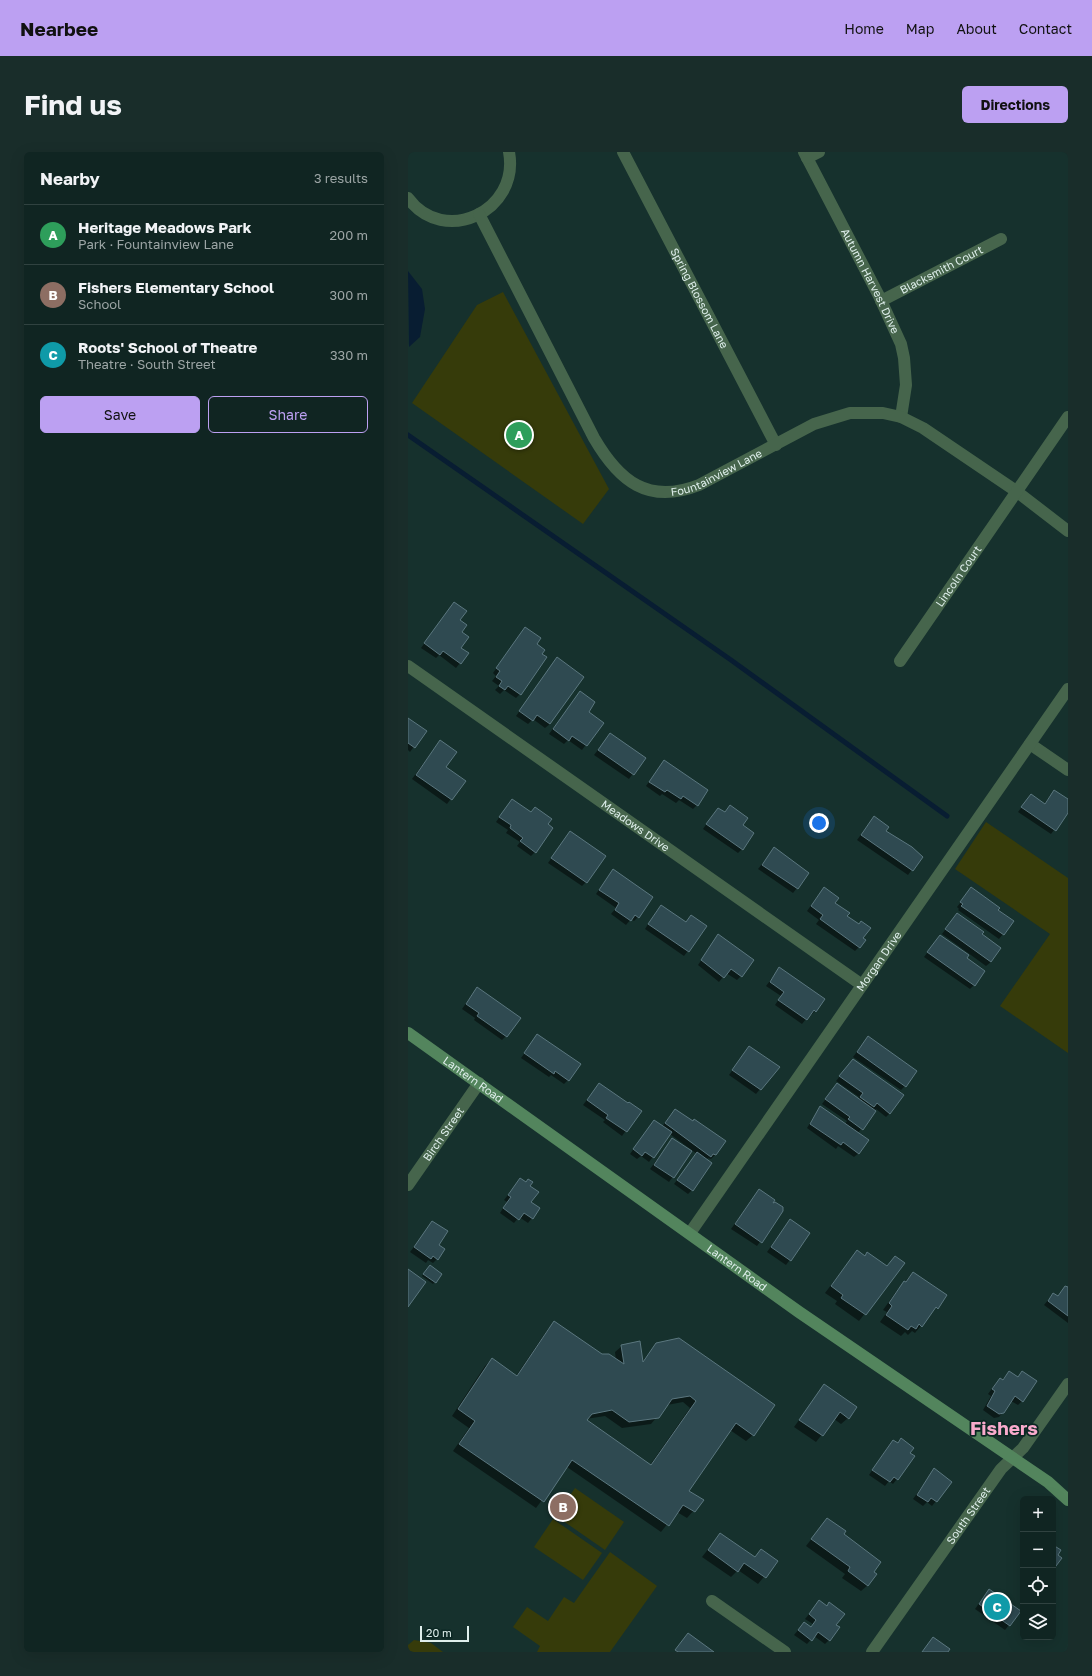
<!DOCTYPE html>
<html lang="en">
<head>
<meta charset="utf-8">
<style>
	body { margin:0; font-family:"Golos Text",sans-serif; background:#192d2a; color:#f1f3f6 }
	.controls { position:absolute; right:12px; bottom:12px; display:grid; overflow:hidden; border-radius:6px; box-shadow:0 4px 16px #0002 }
	.controls button { width:36px; height:36px; display:grid; place-items:center; padding:0; border:0; border-bottom:1px solid #304240; background:#102522; color:#f1f3f6; font:20px sans-serif }
	.scale { position:absolute; left:12px; bottom:10px; width:49px; box-sizing:border-box; padding-left:4px; border:2px solid #dfefec; border-top:0; font-size:11px; line-height:14px; white-space:nowrap; color:#dfefec; -webkit-text-stroke:3px #0b2723; paint-order:stroke }
	.you { position:absolute; left:411px; top:671px; width:14px; height:14px; margin:-10px; border:3px solid #fff; border-radius:50%; background:#1a73e8; box-shadow:0 0 0 6px #1a73e833 }
	.badge { display:grid; place-items:center; width:26px; height:26px; border-radius:50%; background:#bca0f2; color:#fff; font-size:13px; font-weight:700 }
	.pin { position:absolute; translate:-50% -50%; border:2px solid #fff; box-shadow:0 1px 4px #0006 }
	.list { margin:0; padding:0; list-style:none }
	h2 { display:flex; justify-content:space-between; align-items:center; height:52px; margin:0; padding:0 16px; font-size:17px }
	h2 small { font-size:13px; font-weight:400; color:#9ca5a5 }
	.list li { display:grid; grid-template-columns:26px 1fr auto; gap:12px; align-items:center; box-sizing:border-box; height:60px; padding:0 16px; border-top:1px solid #304240 }
	.list b { display:block; font-size:15px; white-space:nowrap }
	.list p { margin:0; font-size:13px; white-space:nowrap; color:#9ca5a5 }
	.list em { font-size:13px; font-style:normal; color:#9ca5a5 }
	.actions { display:flex; gap:8px; padding:12px 16px }
	.actions a { flex:1; padding:9px 0; border:1px solid #bca0f2; border-radius:6px; text-align:center; font-size:14px; color:#bca0f2 }
	.actions .main { background:#bca0f2; color:#111 }
	.icon { flex:none; width:22px; height:22px; fill:none; stroke:currentColor; stroke-width:2; stroke-linecap:round; stroke-linejoin:round }
	.map { position:relative; flex:none; width:660px; height:1500px; overflow:hidden; border-radius:6px }
	header { display:flex; align-items:center; gap:24px; box-sizing:border-box; height:56px; padding:0 20px; background:#bca0f2; color:#111 }
	header strong { font-size:19px }
	nav { display:flex; gap:22px; margin-inline-start:auto; font-size:14px }
	.intro { display:flex; align-items:center; justify-content:space-between; box-sizing:border-box; height:96px; padding:0 24px }
	h1 { margin:0; font-size:28px }
	.button { padding:10px 18px; border-radius:6px; background:#bca0f2; color:#111; font-size:14px; font-weight:700 }
	main { display:flex; gap:24px; padding:0 24px }
	aside { flex:1; background:#102522; border-radius:6px; box-shadow:0 4px 16px #0002 }
	.map>svg:first-child { display:block }
	.green { fill:#363b0a }
	.water { fill:#081d32 }
	.shadow { fill:#0007; fill-rule:evenodd }
	.lines { fill:none; stroke-linecap:round; stroke-linejoin:round }
	.stream { stroke:#081d32; stroke-width:5 }
	.building { fill:#2f4a51; stroke:#5b777f; fill-rule:evenodd }
	.street { stroke:#46654c; stroke-width:12 }
	.secondary { stroke:#53855d; stroke-width:12 }
	.labels { text-anchor:middle; stroke-width:3.5; stroke-linejoin:round; paint-order:stroke }
	.street-label { font-size:11px; fill:#dfefec; stroke:#0b2723 }
	.town-label { font-size:19px; font-weight:bold; fill:#f8aacc; stroke:#0b2723 }
</style>
</head>
<body>
<header>
<strong>Nearbee</strong>
<nav><a>Home</a><a>Map</a><a>About</a><a>Contact</a></nav>
</header>
<div class="intro"><h1>Find us</h1><a class="button">Directions</a></div>
<main>
<aside>
<h2>Nearby<small>3 results</small></h2>
<ul class="list">
<li><span class="badge" style="background:#2e9e5b">A</span><div><b>Heritage Meadows Park</b><p>Park · Fountainview Lane</p></div><em>200 m</em></li>
<li><span class="badge" style="background:#8d6e63">B</span><div><b>Fishers Elementary School</b><p>School</p></div><em>300 m</em></li>
<li><span class="badge" style="background:#0f9aa8">C</span><div><b>Roots' School of Theatre</b><p>Theatre · South Street</p></div><em>330 m</em></li>
</ul>
<div class="actions"><a class="main">Save</a><a>Share</a></div>
</aside>
<div class="map">
<svg width="660" height="1500" viewBox="0 0 660 1500">
	<rect width="100%" height="100%" fill="#16312d"/>
	<g class="green">
		<path d="M95,140L201,337L175,372L4,251L69,153Z"/>
		<path d="M578,670L660,726V901L592,854L642,782L547,717Z"/>
		<path d="M167,1336L216,1370L197,1398L148,1364Z"/>
		<path d="M145,1367L194,1401L175,1428L126,1395Z"/>
		<path d="M202,1400L249,1434L202,1500H129L132,1494L105,1475L119,1455L140,1469L156,1445L166,1451Z"/>
		<path d="M6,1488L23,1491L35,1500H0V1493Z"/>
	</g>
	<path class="water" d="M0,119L14,137L17,157L12,185L1,195Z"/>
	<g class="shadow">
		<path d="M46,451L53,480L52,511L48,516L31,503L28,506L13,496Z"/>
		<path d="M117,476L127,493L112,542L108,546L96,538L92,542L87,538L91,534L84,529L88,524L85,521Z"/>
		<path d="M149,507L142,572L137,576L125,567L120,572L108,564Z"/>
		<path d="M172,540L179,560L194,571L174,598L160,588L156,592L141,582Z"/>
		<path d="M0,567L17,579L2,600L0,598Z"/>
		<path d="M202,582L236,606L221,627L186,603Z"/>
		<path d="M28,594L37,615L56,629L39,652L4,627Z"/>
		<path d="M256,609L289,653L285,657L271,648L268,651L254,642L252,644L238,634Z"/>
		<path d="M646,639L660,649V659L643,682L610,660L623,643L636,652Z"/>
		<path d="M100,653L127,700L123,704L109,694L112,690L98,681L100,678L88,670Z"/>
		<path d="M322,655L334,674V697L330,701L295,677L306,661H316Z"/>
		<path d="M466,665L476,679L513,705L500,723L449,688Z"/>
		<path d="M162,680L178,730L174,734L140,711Z"/>
		<path d="M366,697L400,722L385,741L350,717Z"/>
		<path d="M201,723L230,765L226,769L223,767L218,773L203,762L208,756L188,742Z"/>
		<path d="M563,737L605,769L591,787L550,758L551,757L549,755Z"/>
		<path d="M412,741L426,751L454,786L451,795L447,799L408,772L411,768L399,759Z"/>
		<path d="M249,758L277,771L283,764L298,775L276,804L237,777Z"/>
		<path d="M549,762L573,783L583,810L578,814L534,782Z"/>
		<path d="M310,784L333,824L329,828L318,821L311,830L290,813Z"/>
		<path d="M532,784L558,806L566,833L562,837L516,805Z"/>
		<path d="M371,817L415,847L407,859L403,863L402,862L394,872L367,853L373,844L358,834Z"/>
		<path d="M65,841L98,884L94,888L66,868L67,866L54,857Z"/>
		<path d="M130,883L160,928L156,932L143,923L141,925L113,906Z"/>
		<path d="M460,885L497,934L493,938L445,905Z"/>
		<path d="M341,895L370,915L348,942L321,923Z"/>
		<path d="M441,913L482,961L478,965L468,957L450,981L451,1001L446,1005L430,994L428,997L399,976L412,955L437,972L439,969L414,952L429,932L450,947L451,945L428,929Z"/>
		<path d="M191,932L232,959L214,984L195,970L197,968L175,953Z"/>
		<path d="M263,962L316,989L307,1003L303,1007L300,1006L298,1008L284,1038L280,1042L266,1032L289,1002L262,982L241,1010L233,1004L229,1007L222,1002L246,969L254,975Z"/>
		<path d="M264,987L283,1000L261,1030L242,1017Z"/>
		<path d="M112,1027L121,1034L122,1050L131,1057L120,1071L111,1065L106,1071L92,1061L99,1050L96,1048Z"/>
		<path d="M351,1038L362,1053L374,1059L349,1094L323,1077Z"/>
		<path d="M382,1068L401,1082L378,1113L359,1100Z"/>
		<path d="M25,1070L29,1093V1107L25,1111L20,1108L18,1111L2,1100Z"/>
		<path d="M449,1099L456,1104L459,1102L478,1115L487,1105L496,1111L451,1169L427,1152L429,1149L417,1141Z"/>
		<path d="M20,1116L33,1122L25,1132L14,1124Z"/>
		<path d="M505,1121L537,1144L507,1181L504,1179L500,1183L497,1180L493,1184L472,1170L479,1160L475,1158L490,1137Z"/>
		<path d="M657,1135L660,1136V1171L636,1153L645,1142L649,1145Z"/>
		<path d="M146,1171L194,1203L208,1208L207,1200L214,1194L234,1210L248,1192L345,1283L338,1289L322,1278L280,1339L294,1349L279,1366L269,1360L253,1380L159,1315L128,1356L45,1299L61,1276L44,1264L77,1214L84,1207L108,1224L140,1177ZM275,1250L282,1256L242,1313L178,1267L197,1264L214,1276L243,1272L259,1253Z"/>
		<path d="M601,1220L614,1249L610,1253L603,1249L595,1260L591,1265L586,1266L575,1258L583,1244L580,1242L588,1231L592,1227L594,1228Z"/>
		<path d="M416,1234L440,1266L433,1272L426,1267L408,1290L386,1275Z"/>
		<path d="M493,1288L501,1302L489,1327L485,1332L481,1329L477,1334L461,1323L481,1293L485,1289L489,1291Z"/>
		<path d="M526,1318L528,1349L524,1354L519,1350L515,1354L505,1347Z"/>
		<path d="M419,1367L434,1382L465,1420L460,1433L453,1439L434,1426L437,1422L398,1394Z"/>
		<path d="M312,1382L346,1406L353,1398L369,1409L350,1432L330,1418L323,1425L294,1405Z"/>
		<path d="M577,1443L601,1473L597,1478L567,1457Z"/>
		<path d="M411,1450L427,1473L421,1488L417,1492L406,1484L399,1492L386,1483L396,1471L402,1476L405,1472L397,1467Z"/>
	</g>
	<g class="lines">
		<path class="stream" d="M0,283L323,508L539,664"/>
	</g>
	<g class="building">
		<path d="M46,450L59,459L52,468L59,473L54,480L61,485L53,496L61,501L53,512L35,499L32,503L16,491Z"/>
		<path d="M117,475L133,486L129,492L137,498L134,502L139,505L113,543L100,534L97,538L91,534L94,529L88,525L92,519L88,516Z"/>
		<path d="M149,505L176,525L142,572L129,563L125,569L111,559Z"/>
		<path d="M172,539L187,550L181,560L196,571L179,594L164,584L161,589L145,577Z"/>
		<path d="M0,566L19,579L7,596L0,591Z"/>
		<path d="M202,581L238,606L226,623L190,598Z"/>
		<path d="M32,588L49,600L38,615L58,629L44,648L8,623Z"/>
		<path d="M256,608L300,638L290,654L275,644L273,647L259,638L257,640L241,630Z"/>
		<path d="M646,638L660,647V661L648,679L613,655L623,642L637,652Z"/>
		<path d="M104,647L123,660L127,655L144,667L140,672L145,676L128,701L112,689L115,686L102,676L103,673L91,665Z"/>
		<path d="M322,653L340,666L335,673L346,681L335,698L298,672L310,656L317,660Z"/>
		<path d="M466,664L481,675L478,679L504,695L515,705L505,719L453,683Z"/>
		<path d="M162,679L198,704L179,731L143,706Z"/>
		<path d="M366,695L401,721L390,737L354,713Z"/>
		<path d="M205,717L245,745L231,766L227,763L223,769L207,758L211,751L191,738Z"/>
		<path d="M416,735L431,746L427,751L442,761L439,764L451,772L453,769L463,776L455,786L458,788L452,796L412,767L415,763L403,754Z"/>
		<path d="M563,735L592,756L590,758L606,769L596,783L553,754L555,752L552,750Z"/>
		<path d="M253,753L278,770L283,763L299,774L281,800L240,772Z"/>
		<path d="M549,761L576,780L574,782L593,796L583,810L537,777Z"/>
		<path d="M310,782L346,808L334,825L323,817L316,826L293,808Z"/>
		<path d="M532,783L561,803L559,806L577,819L567,834L519,800Z"/>
		<path d="M371,815L417,847L408,860L406,858L399,868L370,848L376,840L362,830Z"/>
		<path d="M69,835L113,866L99,885L69,864L71,861L58,852Z"/>
		<path d="M129,882L173,912L161,929L147,919L146,922L116,901Z"/>
		<path d="M460,884L509,919L498,935L449,900Z"/>
		<path d="M341,894L372,915L353,938L324,918Z"/>
		<path d="M445,907L496,943L482,962L469,951L466,955L452,945L455,941L431,924Z"/>
		<path d="M191,931L220,951L221,950L234,959L219,980L198,966L200,963L179,948Z"/>
		<path d="M429,931L468,959L455,978L440,967L442,965L417,947Z"/>
		<path d="M412,954L461,988L451,1002L435,990L433,993L402,972Z"/>
		<path d="M267,957L285,969L286,967L318,989L308,1003L305,1002L303,1005L257,971Z"/>
		<path d="M246,968L264,980L246,1006L237,1000L234,1004L225,997Z"/>
		<path d="M264,986L284,999L266,1026L246,1013Z"/>
		<path d="M289,1000L304,1011L285,1039L269,1028Z"/>
		<path d="M112,1026L118,1030L120,1027L125,1030L122,1034L131,1040L123,1050L132,1056L125,1067L116,1061L111,1068L95,1056L103,1045L100,1043Z"/>
		<path d="M351,1037L367,1048L365,1051L367,1050L375,1055V1059L354,1091L327,1072Z"/>
		<path d="M382,1067L402,1081L383,1109L363,1095Z"/>
		<path d="M24,1069L40,1079L31,1093L37,1097L30,1108L25,1104L23,1107L6,1095Z"/>
		<path d="M449,1098L457,1104L459,1100L479,1114L487,1104L497,1111L458,1163L433,1146L435,1143L423,1134Z"/>
		<path d="M22,1113L34,1122L28,1131L15,1122Z"/>
		<path d="M0,1117L18,1130L0,1155Z"/>
		<path d="M505,1120L539,1143L530,1157L528,1155L514,1175L511,1172L508,1177L503,1174L500,1178L478,1163L484,1154L481,1151L496,1129L498,1130Z"/>
		<path d="M657,1134L660,1135V1164L640,1149L645,1141L650,1144Z"/>
		<path d="M146,1169L194,1202H201L216,1212L213,1193L232,1189L235,1210L248,1191L271,1186L367,1253L346,1284L328,1271L281,1339L296,1348L287,1360L275,1353L261,1374L164,1308L136,1350L51,1292L67,1269L50,1257L84,1206L109,1224ZM282,1244L288,1249L243,1313L179,1268L184,1262L204,1258L221,1270L251,1266L264,1247Z"/>
		<path d="M601,1219L610,1225L614,1219L629,1229L615,1250L607,1244L596,1261L591,1262L579,1254L587,1239L584,1237L592,1226L595,1228Z"/>
		<path d="M416,1232L449,1255L441,1267L432,1260L415,1284L391,1268Z"/>
		<path d="M493,1286L506,1296L502,1301L507,1304L490,1328L486,1325L482,1330L464,1318L485,1288L490,1291Z"/>
		<path d="M526,1316L544,1330L529,1350L523,1346L520,1350L509,1343Z"/>
		<path d="M419,1366L438,1379L436,1382L473,1410L466,1420L469,1422L460,1434L440,1419L442,1415L403,1387Z"/>
		<path d="M312,1381L347,1405L353,1397L370,1409L358,1426L336,1411L330,1420L300,1398Z"/>
		<path d="M645,1393L653,1398L650,1403L654,1406L645,1418Z"/>
		<path d="M581,1437L613,1459L602,1474L571,1452Z"/>
		<path d="M411,1448L419,1454L421,1450L437,1462L428,1473L432,1475L422,1489L410,1480L404,1489L390,1478L396,1470L403,1475L408,1468L401,1462Z"/>
		<path d="M280,1481L306,1500H270L267,1498Z"/>
		<path d="M525,1485L542,1497L540,1500H514Z"/>
	</g>
	<g class="lines">
		<g class="street">
			<path id="s1" d="M215,0L368,293"/>
			<path id="s2" d="M396,0L471,144L493,192L496,206L498,233L493,265"/>
			<path d="M399,6L411,0"/>
			<path d="M0,46C36,95 112,59 101,0"/>
			<path id="s3" d="M71,62L186,286C211,329 240,353 291,333L406,272L442,261H475L493,265L515,276L608,339L660,379"/>
			<path id="s4" d="M473,149L593,87"/>
			<path id="s5" d="M492,509L660,265"/>
			<path id="s6" d="M0,514L454,833"/>
			<path d="M622,592L660,618"/>
			<path id="s7" d="M0,1033L71,931"/>
			<path id="s8" d="M282,1081L660,537"/>
			<path d="M304,1449L377,1500"/>
			<path id="s9" d="M464,1500L593,1317L615,1296L660,1232"/>
		</g>
		<path class="secondary" id="s10" d="M0,881L391,1160L640,1330L660,1348"/>
	</g>
	<g class="labels">
		<g class="street-label">
			<text dy="4" stroke="none"><textPath href="#s4" startOffset="68">Blacksmith Court</textPath></text>
			<text dy="4" stroke="none"><textPath href="#s2" startOffset="145">Autumn Harvest Drive</textPath></text>
			<text dy="4" stroke="none"><textPath href="#s1" startOffset="165">Spring Blossom Lane</textPath></text>
			<text dy="4" stroke="none"><textPath href="#s3" startOffset="401">Fountainview Lane</textPath></text>
			<text dy="4" stroke="none"><textPath href="#s5" startOffset="103">Lincoln Court</textPath></text>
			<text dy="4" stroke="none"><textPath href="#s6" startOffset="278">Meadows Drive</textPath></text>
			<text dy="4" stroke="none"><textPath href="#s8" startOffset="331">Morgan Drive</textPath></text>
			<text dy="4" stroke="none"><textPath href="#s10" startOffset="80">Lantern Road</textPath></text>
			<text dy="4" stroke="none"><textPath href="#s7" startOffset="62">Birch Street</textPath></text>
			<text dy="4" stroke="none"><textPath href="#s10" startOffset="404">Lantern Road</textPath></text>
			<text dy="4" stroke="none"><textPath href="#s9" startOffset="167">South Street</textPath></text>
		</g>
		<g class="town-label">
			<text x="596" y="1283">Fishers</text>
		</g>
	</g>
</svg>
<div class="controls">
<button>+</button>
<button>−</button>
<button><svg class="icon" aria-label="locate" viewBox="0 0 24 24"><circle cx="12" cy="12" r="6"/><path d="M12 2v4M12 18v4M2 12h4M18 12h4"/></svg></button>
<button><svg class="icon" aria-label="layers" viewBox="0 0 24 24"><path d="M12 4l9 5-9 5-9-5zM3 14l9 5 9-5"/></svg></button>
</div>
<div class="scale">20 m</div>
<div class="you"></div>
<div class="pin badge" style="left:111px;top:283px;background:#2e9e5b">A</div>
<div class="pin badge" style="left:155px;top:1355px;background:#8d6e63">B</div>
<div class="pin badge" style="left:589px;top:1455px;background:#0f9aa8">C</div>
</div>
</main>
</body>
</html>
